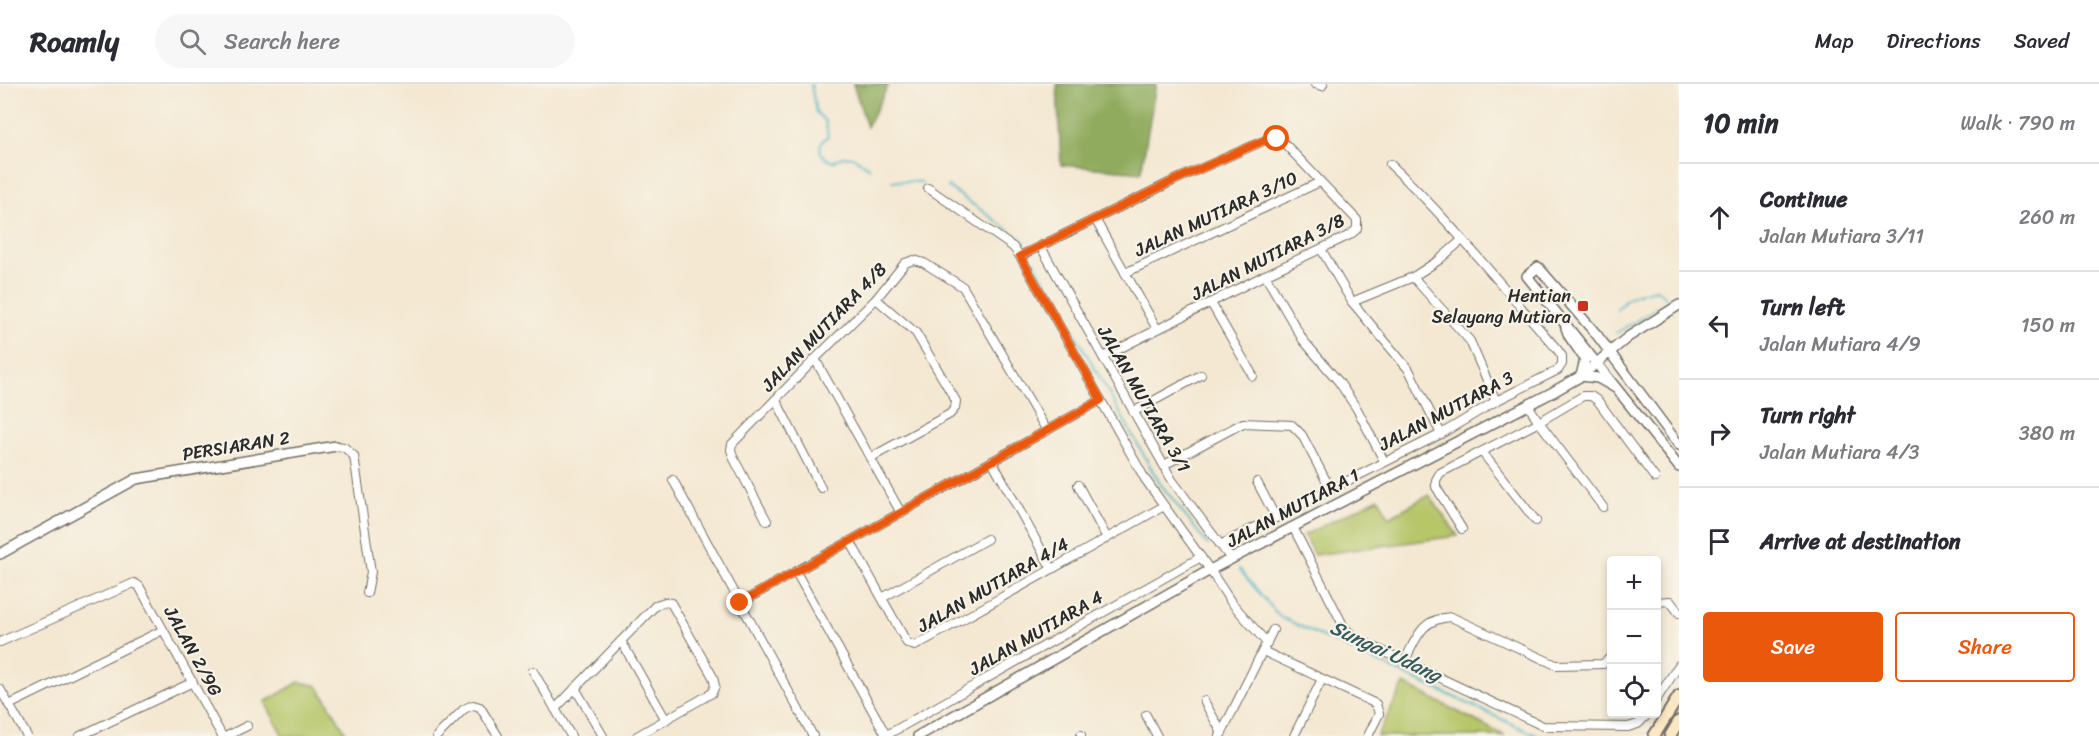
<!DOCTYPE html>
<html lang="en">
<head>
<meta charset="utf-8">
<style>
	body { margin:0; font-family:Sriracha,sans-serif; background:#f7f7f7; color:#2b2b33 }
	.controls { position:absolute; right:18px; bottom:18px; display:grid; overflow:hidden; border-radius:6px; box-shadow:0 3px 9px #0003 }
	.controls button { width:54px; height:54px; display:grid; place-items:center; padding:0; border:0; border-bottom:2px solid #e1e1e2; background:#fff; color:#2b2b33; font:30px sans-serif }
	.stop { position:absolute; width:18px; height:18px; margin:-14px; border:4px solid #ea580c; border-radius:50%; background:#fff }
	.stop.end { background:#ea580c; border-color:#fff; box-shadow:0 2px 6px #0008 }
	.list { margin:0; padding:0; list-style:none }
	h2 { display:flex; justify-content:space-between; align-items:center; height:78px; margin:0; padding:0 24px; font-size:26px }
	h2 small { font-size:20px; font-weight:400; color:#7c7c81 }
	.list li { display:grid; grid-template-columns:39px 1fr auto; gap:18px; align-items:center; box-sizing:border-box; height:108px; padding:0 24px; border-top:2px solid #e1e1e2 }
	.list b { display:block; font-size:22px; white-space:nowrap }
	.list p { margin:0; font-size:20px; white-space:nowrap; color:#7c7c81 }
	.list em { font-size:20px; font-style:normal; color:#7c7c81 }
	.actions { display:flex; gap:12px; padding:18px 24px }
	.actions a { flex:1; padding:14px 0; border:2px solid #ea580c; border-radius:6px; text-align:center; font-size:21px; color:#ea580c }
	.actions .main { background:#ea580c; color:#fff }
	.icon { flex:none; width:33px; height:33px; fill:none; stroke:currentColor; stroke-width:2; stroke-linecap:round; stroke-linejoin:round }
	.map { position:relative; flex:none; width:1679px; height:652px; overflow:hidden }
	header { display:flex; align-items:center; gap:36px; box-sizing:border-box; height:84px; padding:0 30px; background:#fff; border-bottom:2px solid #e1e1e2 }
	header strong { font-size:28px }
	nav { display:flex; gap:33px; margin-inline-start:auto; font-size:21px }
	.search { width:420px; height:54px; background:#f7f7f7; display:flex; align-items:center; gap:15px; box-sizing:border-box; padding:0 21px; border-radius:33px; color:#7c7c81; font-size:22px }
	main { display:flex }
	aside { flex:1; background:#fff }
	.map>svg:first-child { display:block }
	.green { fill:#b6c669; stroke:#70784a; stroke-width:1.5 }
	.forest { fill:#90ab5d; stroke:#5e6b44; stroke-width:1.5 }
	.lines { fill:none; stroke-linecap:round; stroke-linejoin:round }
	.stream { stroke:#47b3c4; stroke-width:2 }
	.minor-casing { stroke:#716d65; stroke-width:10 }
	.tertiary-casing { stroke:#716d65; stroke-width:12 }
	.secondary-casing { stroke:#716d65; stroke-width:14 }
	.minor { stroke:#fff; stroke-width:8 }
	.tertiary { stroke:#fff; stroke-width:9 }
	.secondary { stroke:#fae7c3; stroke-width:10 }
	.route { stroke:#ea580c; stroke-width:8 }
	.poi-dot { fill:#c8321e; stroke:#f7f3e8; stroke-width:2 }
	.labels { text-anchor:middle; stroke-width:4.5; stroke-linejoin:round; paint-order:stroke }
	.street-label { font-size:18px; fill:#2b2b2b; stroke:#f7f3e8 }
	.poi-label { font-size:18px; fill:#2b2b2b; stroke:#f7f3e8; text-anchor:end }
	.water-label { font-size:20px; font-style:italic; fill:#355b61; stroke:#f7f3e8 }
</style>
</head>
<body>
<header>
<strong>Roamly</strong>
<div class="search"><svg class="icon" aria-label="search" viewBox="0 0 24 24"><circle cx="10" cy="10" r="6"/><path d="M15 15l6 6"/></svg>Search here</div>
<nav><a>Map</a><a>Directions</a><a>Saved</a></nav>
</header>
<main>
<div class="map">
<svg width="1679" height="652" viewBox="0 0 1679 652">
	<rect width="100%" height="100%" fill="#f7f3e8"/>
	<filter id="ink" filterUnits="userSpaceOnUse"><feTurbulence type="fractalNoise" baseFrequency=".0167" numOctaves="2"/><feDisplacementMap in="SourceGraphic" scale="12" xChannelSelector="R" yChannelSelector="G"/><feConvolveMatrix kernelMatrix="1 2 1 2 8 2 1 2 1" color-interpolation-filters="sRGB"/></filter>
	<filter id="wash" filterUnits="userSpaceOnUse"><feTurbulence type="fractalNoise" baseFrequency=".008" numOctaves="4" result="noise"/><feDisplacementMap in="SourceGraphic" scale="24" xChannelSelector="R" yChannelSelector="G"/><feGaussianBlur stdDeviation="1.35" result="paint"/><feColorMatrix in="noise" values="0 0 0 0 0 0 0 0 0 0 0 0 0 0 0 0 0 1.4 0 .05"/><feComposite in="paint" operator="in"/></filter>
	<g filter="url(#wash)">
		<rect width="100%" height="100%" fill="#f4e8d2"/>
		<g class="green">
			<path d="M1429,411L1458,452L1314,471L1304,451L1379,414L1389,433Z"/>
			<path d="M299,598L318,602L348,652H283L265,618Z"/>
			<path d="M1404,600L1505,652H1377Z"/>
		</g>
		<g class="forest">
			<path d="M853,0H889L867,43Z"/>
			<path d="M1057,0H1156L1141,88L1061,81Z"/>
		</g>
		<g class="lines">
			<g class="stream">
				<path d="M811,0L816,28L825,37L828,52L821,59L820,67L825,74L833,78C850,67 855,74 870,84"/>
				<path d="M892,97L922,98"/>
				<path d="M947,102L1005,143L1025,159"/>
				<path d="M1034,177L1159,398L1208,461"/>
				<path d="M1617,226C1627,211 1640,209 1657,205L1669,217"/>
				<path d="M1616,249L1679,211"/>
				<path d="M1239,485L1280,533L1538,652"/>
			</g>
		</g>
	</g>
	<g filter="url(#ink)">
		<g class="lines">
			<defs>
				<g id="minor">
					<path d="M1315,0L1322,2L1323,0"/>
					<path d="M928,104L1013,163L1020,172L1145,395L1210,486L1231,518L1267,559"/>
					<path d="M1095,135L1157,245"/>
					<path d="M1041,163L1172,396L1231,475"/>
					<path d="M1321,165L1352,218L1409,286L1441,350"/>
					<path d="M1020,172L1175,96L1270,54L1277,55L1285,60L1357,136V145L1350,151L1265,191L1103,273"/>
					<path d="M1125,189L1320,98"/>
					<path d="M1265,191L1303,256L1339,298L1357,325L1384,377"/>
					<path d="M1413,193L1470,257L1496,317"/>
					<path d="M1352,218L1413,193L1439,176L1462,156"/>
					<path d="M1211,219L1253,292"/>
					<path d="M815,275L901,429"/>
					<path d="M776,316L821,404"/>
					<path d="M1528,321L1539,338L1603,423"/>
					<path d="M1133,328L1201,291"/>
					<path d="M336,362L344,363L354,372L371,488L367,509"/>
					<path d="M1482,368L1536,437"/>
					<path d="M870,374L950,330L955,324L956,317L916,249L876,215"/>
					<path d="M992,377L1052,485"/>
					<path d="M1164,381L1243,339L1292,341L1302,351L1331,406"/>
					<path d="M673,396L813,652"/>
					<path d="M1257,398L1276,434"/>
					<path d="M1078,401L1107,454"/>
					<path d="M767,437L734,375L731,366L732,360L815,275L876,215L905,179L914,176L924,179L963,203L1047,347"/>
					<path d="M1293,443L1344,543L1355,554L1543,642L1628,643L1638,640L1648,630"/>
					<path d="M1462,445L1436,403V396L1440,389L1539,338L1583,312H1591L1598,317L1655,394"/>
					<path d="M850,457L907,559L915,562L1164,422"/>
					<path d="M1220,461L1441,350L1496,317L1558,286L1562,280V272L1557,265C1502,203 1450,136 1390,80"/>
					<path d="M796,488L886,651"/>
					<path d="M882,514L987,455"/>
					<path d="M1656,518L1670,517L1679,529"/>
					<path d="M740,519L1101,316"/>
					<path d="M621,557L666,636"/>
					<path d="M0,558L134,499L139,502L222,652"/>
					<path d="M1263,567L1376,620L1379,630L1368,652"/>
					<path d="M1404,578C1417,554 1420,535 1451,533L1556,581L1603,580L1612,572"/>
					<path d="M533,587L571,652"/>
					<path d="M575,604L603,652"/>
					<path d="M0,605L27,652"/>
					<path d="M1656,616L1679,581"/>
					<path d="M1204,617L1222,649"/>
					<path d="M9,621L163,546"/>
					<path d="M555,625L656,521L665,518L671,519L713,593L715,602L712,609L637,652"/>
					<path d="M1146,631L1157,652"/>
					<path d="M1081,651V652"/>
					<path d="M80,652L193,598"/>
					<path d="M227,652L247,642"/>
					<path d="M437,652L464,625L473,621L480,623L498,652"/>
					<path d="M885,652L1201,473"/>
					<path d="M1220,652L1273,546"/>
					<path d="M1294,652L1322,595"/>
				</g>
				<g id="tertiary">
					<path d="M1566,244L1569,252L1585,275L1581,292"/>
					<path d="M1581,292L1598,294L1614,303"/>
					<path d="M1679,361L1597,251L1538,183L1527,192L1679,383"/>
					<path d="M0,470L136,395L336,362"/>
					<path d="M918,652L1210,486L1553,308L1581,292L1628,253L1679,221"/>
				</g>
				<g id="secondary">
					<path d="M1654,652L1679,612"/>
					<path d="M1670,652L1679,637"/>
				</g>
			</defs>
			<use href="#minor" class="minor-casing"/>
			<use href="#tertiary" class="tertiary-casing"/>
			<use href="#secondary" class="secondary-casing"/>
			<use href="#minor" class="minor"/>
			<use href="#tertiary" class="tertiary"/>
			<use href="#secondary" class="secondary"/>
		</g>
	</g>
	<g class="lines" filter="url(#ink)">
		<path class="route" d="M740,519L1101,316L1020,172L1175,96L1265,56L1277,55"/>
	</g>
	<rect class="poi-dot" x="1577" y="216" width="12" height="12" rx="3"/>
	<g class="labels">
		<g class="street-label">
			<text transform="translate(1216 130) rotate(-25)" y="6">JALAN MUTIARA 3/10</text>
			<text transform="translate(1268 173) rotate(-27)" y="6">JALAN MUTIARA 3/8</text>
			<text transform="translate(824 243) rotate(-46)" y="6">JALAN MUTIARA 4/8</text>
			<text transform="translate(1144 315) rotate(60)" y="6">JALAN MUTIARA 3/1</text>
			<text transform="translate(1446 327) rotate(-28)" y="6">JALAN MUTIARA 3</text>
			<text transform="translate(236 362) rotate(-9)" y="6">PERSIARAN 2</text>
			<text transform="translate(1293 424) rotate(-28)" y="6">JALAN MUTIARA 1</text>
			<text transform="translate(993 501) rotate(-30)" y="6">JALAN MUTIARA 4/4</text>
			<text transform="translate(1036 549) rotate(-30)" y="6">JALAN MUTIARA 4</text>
			<text transform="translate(193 567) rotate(61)" y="6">JALAN 2/9G</text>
		</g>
		<g class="poi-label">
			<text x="1571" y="218">Hentian<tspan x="1571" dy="21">Selayang Mutiara</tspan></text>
		</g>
		<g class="water-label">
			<text transform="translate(1386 567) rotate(25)" y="7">Sungai Udang</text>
		</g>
	</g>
</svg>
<div class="controls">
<button>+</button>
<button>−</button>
<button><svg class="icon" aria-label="locate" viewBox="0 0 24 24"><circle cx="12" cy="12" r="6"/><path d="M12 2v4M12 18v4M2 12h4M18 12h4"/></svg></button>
</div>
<div class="stop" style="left:1277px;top:55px"></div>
<div class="stop end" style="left:740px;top:519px"></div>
</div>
<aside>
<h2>10 min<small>Walk · 790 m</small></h2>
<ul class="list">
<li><svg class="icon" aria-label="ahead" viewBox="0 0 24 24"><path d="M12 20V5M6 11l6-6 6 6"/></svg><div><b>Continue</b><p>Jalan Mutiara 3/11</p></div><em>260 m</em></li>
<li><svg class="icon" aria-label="left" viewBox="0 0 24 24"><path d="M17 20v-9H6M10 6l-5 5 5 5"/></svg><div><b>Turn left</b><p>Jalan Mutiara 4/9</p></div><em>150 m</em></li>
<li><svg class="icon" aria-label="right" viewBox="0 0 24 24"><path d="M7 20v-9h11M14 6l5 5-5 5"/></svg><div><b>Turn right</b><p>Jalan Mutiara 4/3</p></div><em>380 m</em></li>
<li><svg class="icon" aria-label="arrive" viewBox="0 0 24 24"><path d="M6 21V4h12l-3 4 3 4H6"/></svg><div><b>Arrive at destination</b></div></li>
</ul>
<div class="actions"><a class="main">Save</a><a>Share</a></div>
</aside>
</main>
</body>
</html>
